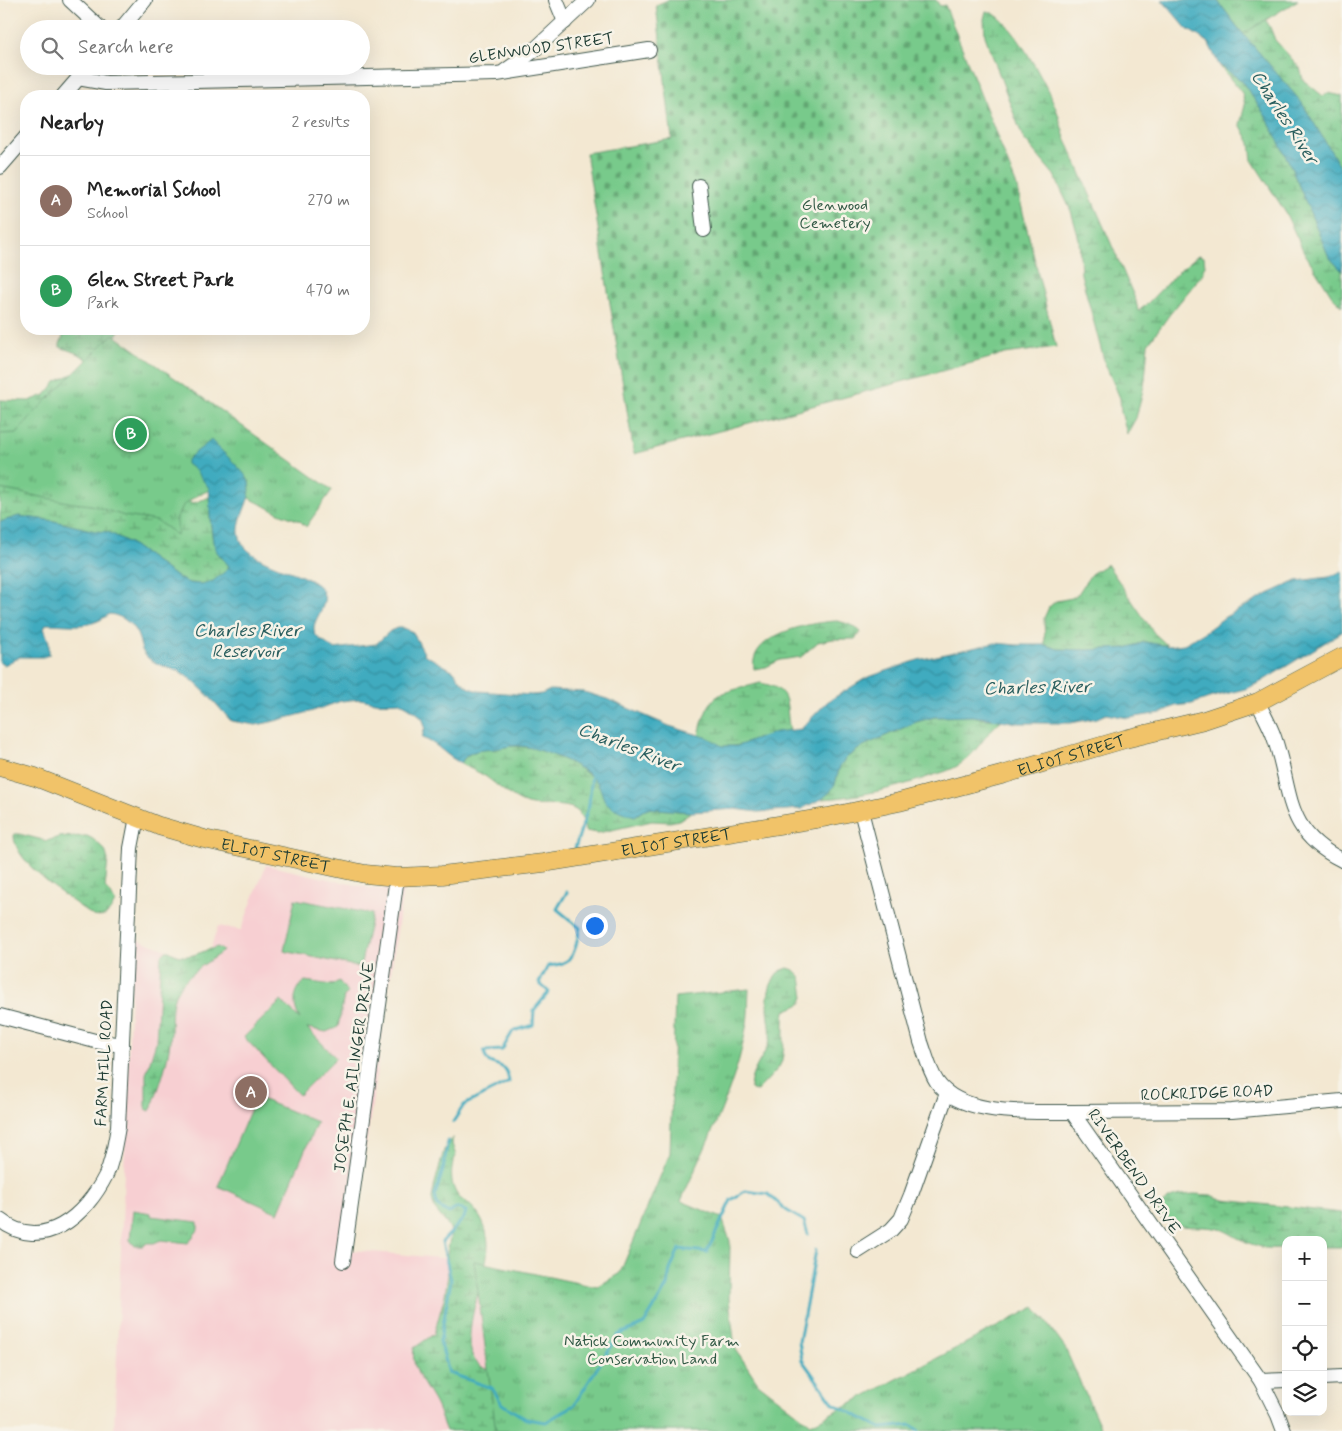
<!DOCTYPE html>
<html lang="en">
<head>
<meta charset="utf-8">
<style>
	body { margin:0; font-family:Mynerve,sans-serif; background:#f6f6f6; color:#222 }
	.controls { position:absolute; right:15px; bottom:15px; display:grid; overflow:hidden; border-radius:10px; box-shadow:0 5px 20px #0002 }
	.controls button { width:45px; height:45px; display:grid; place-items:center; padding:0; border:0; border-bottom:1px solid #e0e0e0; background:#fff; color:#222; font:25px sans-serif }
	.you { position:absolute; left:594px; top:925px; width:18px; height:18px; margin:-12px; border:4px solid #fff; border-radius:50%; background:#1a73e8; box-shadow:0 0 0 8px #1a73e833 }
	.badge { display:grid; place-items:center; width:32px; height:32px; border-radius:50%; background:#ea580c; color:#fff; font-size:16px; font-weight:700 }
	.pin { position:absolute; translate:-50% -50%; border:2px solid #fff; box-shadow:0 1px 5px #0006 }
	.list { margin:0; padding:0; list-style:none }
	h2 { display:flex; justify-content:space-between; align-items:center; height:65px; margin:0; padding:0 20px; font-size:21px }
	h2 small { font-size:16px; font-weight:400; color:#767676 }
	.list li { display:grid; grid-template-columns:32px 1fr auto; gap:15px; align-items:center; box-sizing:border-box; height:90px; padding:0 20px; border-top:1px solid #e0e0e0 }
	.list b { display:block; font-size:19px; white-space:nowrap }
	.list p { margin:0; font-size:16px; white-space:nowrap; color:#767676 }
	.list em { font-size:16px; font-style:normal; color:#767676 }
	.icon { flex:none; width:28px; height:28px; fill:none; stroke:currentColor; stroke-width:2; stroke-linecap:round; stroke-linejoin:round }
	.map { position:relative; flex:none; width:1342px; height:1431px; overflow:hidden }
	.search { position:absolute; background:#fff; box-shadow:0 5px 20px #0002; left:20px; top:20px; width:350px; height:55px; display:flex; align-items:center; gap:12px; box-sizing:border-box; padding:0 18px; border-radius:28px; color:#767676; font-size:19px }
	.panel { position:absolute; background:#fff; box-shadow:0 5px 20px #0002; left:20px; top:90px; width:350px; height:245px; border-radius:20px }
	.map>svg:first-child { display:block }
	.built { fill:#f7cfd2 }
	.green { fill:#78ca8b; stroke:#4c8460 }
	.wetland { fill:url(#wetland-marsh); stroke:#4c8460 }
	.cemetery { fill:url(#cemetery-stones); stroke:#4c8460 }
	.park { fill:url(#park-tufts); stroke:#4c8460 }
	.water { fill:url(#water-waves); stroke:#2f747a }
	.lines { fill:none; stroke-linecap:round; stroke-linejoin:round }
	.stream { stroke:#3fabbf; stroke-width:3 }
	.minor-casing { stroke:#3f574c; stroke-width:16 }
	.major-casing { stroke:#3f574c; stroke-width:19 }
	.minor { stroke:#fff; stroke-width:14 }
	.major { stroke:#f1c369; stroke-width:18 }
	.labels { text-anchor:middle; stroke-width:5; stroke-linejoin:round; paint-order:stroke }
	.street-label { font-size:16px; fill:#1f3d34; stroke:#f7f3e8 }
	.park-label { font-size:16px; fill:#315945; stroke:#f7f3e8 }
	.water-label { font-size:18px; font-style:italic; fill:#295e5e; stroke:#f7f3e8 }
</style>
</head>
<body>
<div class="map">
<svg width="1342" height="1431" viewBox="0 0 1342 1431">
	<defs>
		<pattern id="wetland-marsh" width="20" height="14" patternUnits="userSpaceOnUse" patternTransform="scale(1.25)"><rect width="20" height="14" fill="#78ca8b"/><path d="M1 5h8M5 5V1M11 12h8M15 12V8" fill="none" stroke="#62a572"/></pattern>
		<pattern id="cemetery-stones" width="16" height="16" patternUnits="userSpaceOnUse" patternTransform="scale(1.25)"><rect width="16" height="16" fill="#78ca8b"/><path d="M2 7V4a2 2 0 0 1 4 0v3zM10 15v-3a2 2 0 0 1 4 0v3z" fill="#62a572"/></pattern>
		<pattern id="park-tufts" width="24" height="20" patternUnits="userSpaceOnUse" patternTransform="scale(1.25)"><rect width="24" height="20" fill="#78ca8b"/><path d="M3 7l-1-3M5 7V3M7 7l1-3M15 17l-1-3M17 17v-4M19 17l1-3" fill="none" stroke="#62a572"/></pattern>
		<pattern id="water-waves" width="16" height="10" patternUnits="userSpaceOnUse" patternTransform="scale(1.25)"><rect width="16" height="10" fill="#3fabbf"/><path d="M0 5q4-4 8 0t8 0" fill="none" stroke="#348c9c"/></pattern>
	</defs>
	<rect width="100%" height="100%" fill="#f7f3e8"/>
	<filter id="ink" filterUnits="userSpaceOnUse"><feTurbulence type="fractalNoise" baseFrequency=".02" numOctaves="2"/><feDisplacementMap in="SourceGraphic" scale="10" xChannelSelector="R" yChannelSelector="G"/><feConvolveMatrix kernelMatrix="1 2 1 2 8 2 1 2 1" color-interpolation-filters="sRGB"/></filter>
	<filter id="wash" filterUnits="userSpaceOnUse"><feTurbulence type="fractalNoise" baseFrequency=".0096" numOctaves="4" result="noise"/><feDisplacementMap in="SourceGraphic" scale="20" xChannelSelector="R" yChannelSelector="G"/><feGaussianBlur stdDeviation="1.12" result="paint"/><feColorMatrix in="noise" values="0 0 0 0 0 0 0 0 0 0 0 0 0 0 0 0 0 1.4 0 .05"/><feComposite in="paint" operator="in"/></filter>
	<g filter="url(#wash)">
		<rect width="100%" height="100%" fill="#f3e8d2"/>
		<path class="built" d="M266,865L374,889L403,890L351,1250L474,1261L496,1431H114L133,937L205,965L218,926L241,930Z"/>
		<g class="green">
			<path d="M295,899L372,914L360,967L284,951Z"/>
			<path d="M305,981L332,985L339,981L348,993L344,996L338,1027L326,1032L307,1028L336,1058L299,1095L244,1037L281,1001L300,1019C293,1007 292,991 305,981Z"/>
			<path d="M256,1097L317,1122L278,1213L218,1186Z"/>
		</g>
		<g class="wetland">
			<path d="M1217,0L1262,14L1270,27L1275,40L1300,68L1303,80L1323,96L1328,93L1342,96V170L1302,103L1239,29Z"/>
			<path d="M986,11C1010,13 1046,85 1055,106C1059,115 1061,126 1064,135L1136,301L1138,311L1145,306L1177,273L1198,255L1204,257L1205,266L1201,276L1170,314L1148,344L1145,380L1141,399L1136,418L1127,434L1121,412L1120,398L1105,364L1081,274L1079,239L1071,211L1054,175L1023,138L985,36L984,19Z"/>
			<path d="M1219,65L1241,80L1265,115L1288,160L1329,257L1342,271V306L1332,296L1304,252L1284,210L1252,160L1250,143L1240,124L1245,105L1242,93Z"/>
			<path d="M66,329H120L110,345L89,361L79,354L60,347V344Z"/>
			<path d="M72,374L83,377L160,495L193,503L210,497V518L213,542L229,566L227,570L213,582L202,584L189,583L178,578L130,543L108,532L95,531L54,521L19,516L0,522V400L29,401L45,395L56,382Z"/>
			<path d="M1107,564L1154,633L1168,646L1145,642L1126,648L1086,650L1058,649L1045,645L1044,618L1049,607L1056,601L1072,598L1078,594L1091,574Z"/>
			<path d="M837,621C846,623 853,625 861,632L855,639H833L818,642L801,657L780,660L766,667L754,669C748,634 812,622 837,621Z"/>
			<path d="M760,683C794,689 784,705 790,730C770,734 744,748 724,746C716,745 707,738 699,735C710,688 719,695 760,683Z"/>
			<path d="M973,716L984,719L1002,720C986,732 979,750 963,762C953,770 943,772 931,776C896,788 860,797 822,799L835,784L840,766L846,758L863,746L916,722L934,717Z"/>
			<path d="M510,746L537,748L572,763L596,780L601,789L635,816L647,808L691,812L679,820L670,822L652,821L598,833L585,831C584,824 582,815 576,810C565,802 540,808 527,804C510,798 499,786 485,776C477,771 469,769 461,763C471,746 492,750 510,746Z"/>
			<path d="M14,834H19L47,841L59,837L87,836L93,839L105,850L108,860L105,888L111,894L115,902C109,913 107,919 93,916C72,900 12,863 14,834Z"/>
			<path d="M218,947L223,951C206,964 184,975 175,995C170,1008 172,1020 171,1033C169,1059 160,1087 150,1111L146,1109V1074L156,1042L161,956L166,951H169C187,963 199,951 218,947Z"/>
			<path d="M788,968L794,970L801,977L804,997L801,1004L785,1011C782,1027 787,1055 779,1067C772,1076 764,1083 757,1091L751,1090C747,1074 767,1054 770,1039C771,1032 770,1025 769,1019C767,998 766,987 780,971Z"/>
			<path d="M453,1137L452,1144L456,1156C449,1169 450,1189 461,1199C465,1202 470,1204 473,1208C483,1219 488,1232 488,1246C488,1274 454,1344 479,1365C483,1368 489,1370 494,1371L594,1431H446C442,1423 440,1413 436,1405C427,1387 410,1370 414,1348L434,1334L445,1295L448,1275L446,1258L451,1234L450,1228L434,1208L432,1198L435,1183L444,1150Z"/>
			<path d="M1194,1194L1211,1195L1224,1200L1342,1213V1247H1323V1240H1286V1247C1270,1251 1254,1246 1240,1239C1233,1236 1226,1230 1219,1229C1196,1224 1184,1231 1161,1219L1158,1210C1167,1195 1179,1195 1194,1194Z"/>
		</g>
		<path class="cemetery" d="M668,0H936L940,6L945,5L1016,184L1056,347L1005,354L634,454L586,153L672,139L656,5Z"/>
		<g class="park">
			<path d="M1217,0H1298L1243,34Z"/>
			<path d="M113,334L332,490L306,527L300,521L281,514L245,496L217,487C203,493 184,499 178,515C175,522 179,528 177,535L157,521L124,516L91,505L73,503L0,489V434L17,433L33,414Z"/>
			<path d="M749,989C748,1002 749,1016 746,1028C736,1088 705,1146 681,1201L722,1218L730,1241L729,1299L735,1348L758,1383L811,1424L1035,1307L1065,1348L1102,1431H496L474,1261L597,1287L620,1273L670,1153L675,997Z"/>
			<path d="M133,1210L151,1213V1216L198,1222V1230L188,1243L161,1240L154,1243H147L144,1246H135L130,1240Z"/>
		</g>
		<g class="water">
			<path d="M1162,0H1217L1239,29L1302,103L1342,170V271L1329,257L1288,160L1265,115L1241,80L1219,65L1208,42L1187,29Z"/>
			<path d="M211,440C219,449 247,473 249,482C255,503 227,525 245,547C264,569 315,573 323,592C330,608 307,623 316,635C320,640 328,645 334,649L376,644L390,631L397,628H404L413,632L425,655L454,671L461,681L468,687L478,691L531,695L542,694L550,690L584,692L607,699L669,726L709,738L722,746H737L776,732L801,729L827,702L866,678L918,660L995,643L1017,645H1045L1058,649L1086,650L1126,648L1145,642L1168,646L1184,644L1202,634L1225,617L1270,593L1297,581L1329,577L1342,571V632L1261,682L1245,689L1209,698L1192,704L1175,706L1161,713L1128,718L1106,714L1097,718L1071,723H1018L973,716L934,717L916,722L863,746L846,758L840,766L835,784L830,792L822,799L801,809L758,812L735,809L691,812L647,808L635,816C626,814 611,809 605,801C601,794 601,786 595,780C584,766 538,747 520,746C511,745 503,748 494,749C479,751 469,749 461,763C446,757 438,743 422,738L425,727L423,720L417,713L400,702L381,703L360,699L341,701L313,711L271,722L256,725L231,721C217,705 202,687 185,675C173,667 157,667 147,657C141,651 141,646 139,639C135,626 123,615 109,614C91,630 68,624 46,624L44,628L49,642V655L43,657H20L4,665L0,663V522L19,516L54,521L95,531L108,532L130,543L178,578L189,583L202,584L213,581L227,570L229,566L217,552L213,542L210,518L209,488L195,470L187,464V460C194,452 204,447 211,440Z"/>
		</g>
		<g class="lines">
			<g class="stream">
				<path d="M575,848L589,805L592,773"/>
				<path d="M453,1122L464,1105L509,1082C506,1055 487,1073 484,1051L502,1050L513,1031L533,1025L534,1010L549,992L539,983L548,966C576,964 574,952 580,928L557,909L567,892"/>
				<path d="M448,1141L443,1170L435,1195L437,1206L449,1213L457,1208L466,1211L464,1218L442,1242L451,1280L440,1341L449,1373L492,1388L502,1404L526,1419L546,1422L574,1405L618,1335L644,1324L667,1286L670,1270L679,1249L707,1252L731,1200L745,1191L768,1194L786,1210L804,1221L808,1234"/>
				<path d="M816,1250L799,1342L802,1360L834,1404L881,1428L911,1425L919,1431"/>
			</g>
		</g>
	</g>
	<g filter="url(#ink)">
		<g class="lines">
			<defs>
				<g id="minor">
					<path d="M70,0L101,29"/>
					<path d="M556,0L565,22"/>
					<path d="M121,29L145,0"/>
					<path d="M505,71L532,52L588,0"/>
					<path d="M78,78L106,83L497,74L649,50"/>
					<path d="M63,96L89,66"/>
					<path d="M0,167L26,137"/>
					<path d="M699,186L704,230"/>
					<path d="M1258,702C1263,714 1270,725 1274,737C1293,791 1282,830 1342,860"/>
					<path d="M861,811L921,1042C926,1056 929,1070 937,1082C962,1118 1034,1111 1072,1112L1261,1381L1278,1415L1284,1431"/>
					<path d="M0,1016L95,1041L122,1045"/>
					<path d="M1072,1112L1232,1111L1342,1101"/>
					<path d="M0,1220C43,1254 86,1215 106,1175C113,1160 115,1143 118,1127L131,848L137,817"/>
					<path d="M858,1251L891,1230L901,1219L911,1195L947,1093"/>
					<path d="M343,1261L397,877"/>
					<path d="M1323,1378L1342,1377"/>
					<path d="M1261,1381L1286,1380"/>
				</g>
				<g id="major">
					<path id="s1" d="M0,767L35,777L159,826L204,839L365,874L397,877L442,875L543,863L828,817L899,802L1005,774L1125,739L1204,720L1258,702L1342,657"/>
				</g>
			</defs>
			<use href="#minor" class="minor-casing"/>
			<use href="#major" class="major-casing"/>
			<use href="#minor" class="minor"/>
			<use href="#major" class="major"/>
		</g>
	</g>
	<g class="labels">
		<g class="street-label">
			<text transform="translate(541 47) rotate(-8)" y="6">GLENWOOD STREET</text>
			<text dy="6" stroke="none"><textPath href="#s1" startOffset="1100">ELIOT STREET</textPath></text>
			<text dy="6" stroke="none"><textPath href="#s1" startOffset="695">ELIOT STREET</textPath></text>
			<text dy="6" stroke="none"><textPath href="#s1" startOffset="290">ELIOT STREET</textPath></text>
			<text transform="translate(103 1063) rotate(-87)" y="6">FARM HILL ROAD</text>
			<text transform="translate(353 1067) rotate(-82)" y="6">JOSEPH E. AILINGER DRIVE</text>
			<text transform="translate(1207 1092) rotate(-2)" y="6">ROCKRIDGE ROAD</text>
			<text transform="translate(1135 1171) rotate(55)" y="6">RIVERBEND DRIVE</text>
		</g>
		<g class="park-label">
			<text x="835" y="210">Glenwood<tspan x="835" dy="18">Cemetery</tspan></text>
			<text x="652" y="1346">Natick Community Farm<tspan x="652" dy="18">Conservation Land</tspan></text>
		</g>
		<g class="water-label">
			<text transform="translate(1285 117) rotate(57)" y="6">Charles River</text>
			<text x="247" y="636">Charles River<tspan x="247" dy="21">Reservoir</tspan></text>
			<text transform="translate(1037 687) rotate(-1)" y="6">Charles River</text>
			<text transform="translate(629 747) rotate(21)" y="6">Charles River</text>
		</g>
	</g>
</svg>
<div class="controls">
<button>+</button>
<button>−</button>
<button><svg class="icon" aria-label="locate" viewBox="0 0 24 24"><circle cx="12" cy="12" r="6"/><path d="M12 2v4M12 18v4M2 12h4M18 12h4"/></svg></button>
<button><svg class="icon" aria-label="layers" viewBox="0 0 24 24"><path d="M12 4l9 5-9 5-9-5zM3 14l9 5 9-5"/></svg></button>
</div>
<div class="you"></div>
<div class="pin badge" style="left:251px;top:1092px;background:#8d6e63">A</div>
<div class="pin badge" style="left:131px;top:434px;background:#2e9e5b">B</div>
<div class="search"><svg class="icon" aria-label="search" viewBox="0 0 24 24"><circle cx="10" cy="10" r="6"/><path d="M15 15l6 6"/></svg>Search here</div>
<section class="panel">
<h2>Nearby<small>2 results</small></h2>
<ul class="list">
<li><span class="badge" style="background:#8d6e63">A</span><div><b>Memorial School</b><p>School</p></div><em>270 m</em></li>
<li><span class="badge" style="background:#2e9e5b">B</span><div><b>Glen Street Park</b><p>Park</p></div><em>470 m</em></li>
</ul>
</section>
</div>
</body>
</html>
